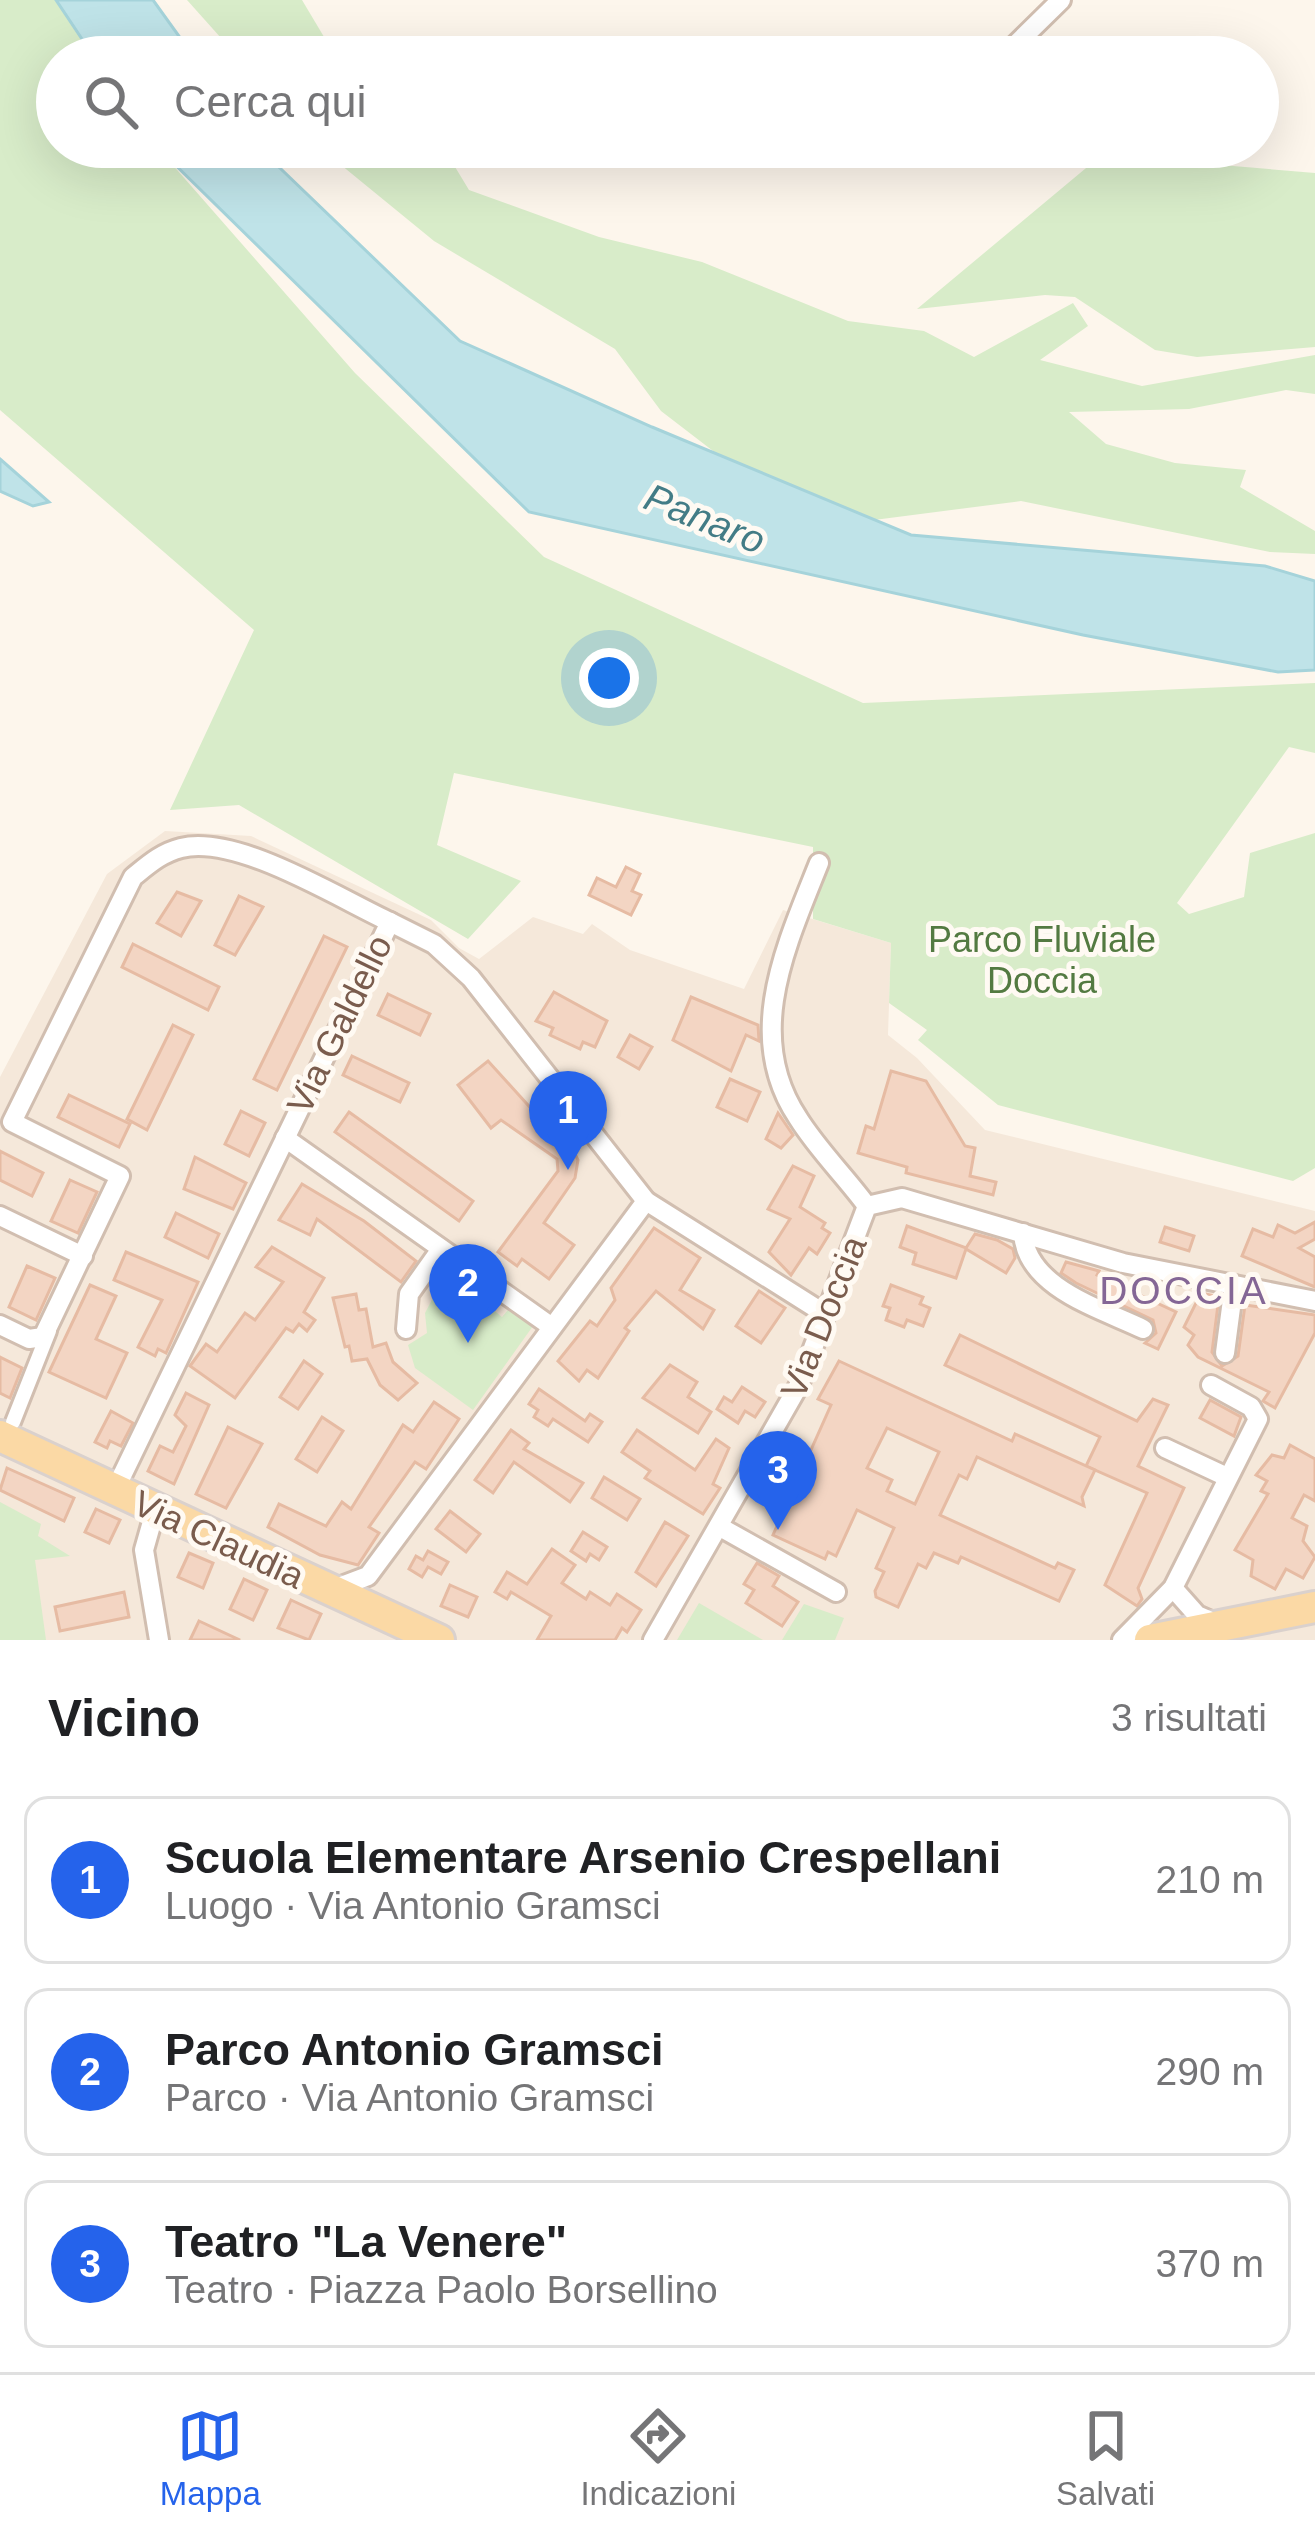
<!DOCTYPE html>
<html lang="it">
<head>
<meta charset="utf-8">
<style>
	body { margin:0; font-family:Arial,sans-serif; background:#f2f2f2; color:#202124 }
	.you { position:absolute; left:609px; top:678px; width:42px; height:42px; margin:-30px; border:9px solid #fff; border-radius:50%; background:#1a73e8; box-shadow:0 0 0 18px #1a73e833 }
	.badge { display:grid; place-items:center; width:78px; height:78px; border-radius:50%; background:#2563eb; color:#fff; font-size:39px; font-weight:700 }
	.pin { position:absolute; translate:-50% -99px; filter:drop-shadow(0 3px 6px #0008) }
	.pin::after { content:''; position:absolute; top:63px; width:42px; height:36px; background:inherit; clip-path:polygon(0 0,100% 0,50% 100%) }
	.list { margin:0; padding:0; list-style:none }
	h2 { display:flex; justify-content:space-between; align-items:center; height:156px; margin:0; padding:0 48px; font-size:51px }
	h2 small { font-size:39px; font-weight:400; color:#757577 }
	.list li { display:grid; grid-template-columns:78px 1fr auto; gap:36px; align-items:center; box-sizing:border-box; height:168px; margin:0 24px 24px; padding:0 24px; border:3px solid #e0e0e0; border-radius:24px }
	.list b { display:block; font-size:45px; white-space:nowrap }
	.list p { margin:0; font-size:39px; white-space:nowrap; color:#757577 }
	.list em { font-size:39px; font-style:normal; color:#757577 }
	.icon { flex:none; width:66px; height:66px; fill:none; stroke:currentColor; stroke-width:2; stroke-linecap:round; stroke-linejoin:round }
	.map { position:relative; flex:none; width:1315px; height:1640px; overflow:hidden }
	.search { position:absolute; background:#fff; box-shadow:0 12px 48px #0002; left:36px; right:36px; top:36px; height:132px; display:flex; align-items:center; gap:30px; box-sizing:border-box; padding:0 42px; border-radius:66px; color:#757577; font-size:45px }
	.sheet { height:732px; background:#fff }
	nav { display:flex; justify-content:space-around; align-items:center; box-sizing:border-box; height:168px; border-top:3px solid #e0e0e0; background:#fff; font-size:33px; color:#757577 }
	nav a { display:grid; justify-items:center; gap:6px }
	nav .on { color:#2563eb }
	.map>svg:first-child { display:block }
	.residential { fill:#f5e8da }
	.green { fill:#d8ecc9 }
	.water { fill:#bfe3e8; stroke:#a5d3da; stroke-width:3 }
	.building { fill:#f3d5c3; stroke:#e6bba3; stroke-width:3; fill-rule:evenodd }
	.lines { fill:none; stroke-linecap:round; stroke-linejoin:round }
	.pedestrian-casing { stroke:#d1beb0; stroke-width:20 }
	.minor-casing { stroke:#d1beb0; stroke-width:24 }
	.primary-casing { stroke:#dad1cd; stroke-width:36 }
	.pedestrian { stroke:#fff; stroke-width:14 }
	.minor { stroke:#fff; stroke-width:18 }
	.primary { stroke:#fbd9a5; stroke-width:30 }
	.labels { text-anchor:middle; stroke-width:10; stroke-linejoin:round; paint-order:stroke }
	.park-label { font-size:36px; fill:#537a41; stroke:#fffaf3 }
	.street-label { font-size:36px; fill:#7a5c4d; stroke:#fffaf3 }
	.water-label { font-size:39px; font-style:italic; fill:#437c86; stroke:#fffaf3 }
	.neighbourhood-label { font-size:39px; letter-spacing:3px; fill:#846695; stroke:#fffaf3 }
</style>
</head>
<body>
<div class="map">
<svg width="1315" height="1640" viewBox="0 0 1315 1640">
	<rect width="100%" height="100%" fill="#fdf6ec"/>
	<path class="residential" d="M165,831L251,836L431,920L459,948L479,959L533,917L583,934L592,924L630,950L744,989L783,910L891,943L888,1035L917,1058L985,1130L1315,1211V1640H0V1077L107,874Z"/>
	<g class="green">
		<path d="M0,0H56L94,57H57V147H157L355,373L544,557L863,703L1315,683V753L1289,747L1177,903L1189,914L1244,897L1250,853L1315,833V1168L1293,1181L998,1105L918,1040L927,1030L889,1003L891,943L813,919V847L454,773L437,845L521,881L468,939L239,805L170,810L254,630L0,410Z"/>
		<path d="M187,0H302L336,57H238Z"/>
		<path d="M319,147H443L469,190L599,237L702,262L848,321L924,331L974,357L1073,303L1088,326L1040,360L1142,386L1315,355V394L1286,390L1189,409L1069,412L1106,444L1175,463L1246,470L1240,487L1315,531V554L1270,552L1021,501L874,520L743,474L661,411L615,349L434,241Z"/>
		<path d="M1110,148L1197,163L1315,173V347L1197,357L1155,350L1075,297L1045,295L917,309Z"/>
		<path d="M447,1271L502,1317L508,1310L533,1326L473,1410L415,1368L408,1345L427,1333L425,1313Z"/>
		<path d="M0,1502L41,1524L38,1536L70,1556L35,1560L46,1640H0Z"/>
		<path d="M699,1603L763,1640H677Z"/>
		<path d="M804,1604L844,1618L835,1640H782Z"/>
	</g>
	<g class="water">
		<path d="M56,0H153L194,57H94Z"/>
		<path d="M157,147H258L460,341L652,427L911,535L1265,566L1315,581V670L1278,672L1083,635L529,512Z"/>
		<path d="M0,459L49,502L33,506L0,491Z"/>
	</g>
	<g class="building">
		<path d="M626,867L640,874L632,891L641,895L631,915L589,895L597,878L616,887Z"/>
		<path d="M177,892L201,901L181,936L157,923Z"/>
		<path d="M239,896L263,907L235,955L215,945Z"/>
		<path d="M324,936L347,947L277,1090L254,1079Z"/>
		<path d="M133,944L219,987L208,1010L122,967Z"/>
		<path d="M554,992L607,1021L595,1047L583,1042L580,1049L550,1035L553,1028L536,1021Z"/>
		<path d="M388,994L430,1014L420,1035L378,1015Z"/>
		<path d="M691,997L758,1025L759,1041L746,1035L731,1071L673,1040Z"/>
		<path d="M173,1025L193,1035L147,1130L127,1119Z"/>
		<path d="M630,1035L652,1047L639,1069L618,1057Z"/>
		<path d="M352,1056L409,1083L400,1102L343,1075Z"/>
		<path d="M488,1061L536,1114L532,1121L573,1150L578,1160L575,1178L544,1223L574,1245L549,1279L522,1259L517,1266L498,1252L558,1171L557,1159L501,1120L491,1128L458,1085Z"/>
		<path d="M891,1071L926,1081L965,1146L975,1148L970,1176L996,1182L993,1195L906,1173L907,1167L858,1153L866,1126L874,1129Z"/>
		<path d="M730,1079L760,1092L747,1121L717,1107Z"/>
		<path d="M69,1095L130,1124L119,1147L58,1117Z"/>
		<path d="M241,1111L265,1123L249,1156L225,1144Z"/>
		<path d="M349,1112L473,1201L459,1221L335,1132Z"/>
		<path d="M778,1113L793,1135L781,1148L766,1139Z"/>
		<path d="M0,1151L43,1173L32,1196L0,1180Z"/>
		<path d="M195,1157L246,1183L233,1209L184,1189Z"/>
		<path d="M793,1166L814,1176L800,1207L825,1223L822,1228L830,1233L817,1254L809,1248L791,1275L769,1252L790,1219L768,1209Z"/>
		<path d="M70,1180L97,1192L78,1233L51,1221Z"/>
		<path d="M302,1184L364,1221L416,1261L401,1282L317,1219L310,1235L279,1220Z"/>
		<path d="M176,1213L219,1234L208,1258L165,1237Z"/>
		<path d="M1315,1222V1239L1299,1248L1315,1257V1287L1242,1256L1253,1229L1273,1237L1278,1225L1295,1233Z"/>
		<path d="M907,1226L966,1248L975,1234L997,1240L1013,1249L1015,1258L1006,1273L966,1249L956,1278L913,1264L916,1253L900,1247Z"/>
		<path d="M1165,1227L1194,1236L1189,1251L1160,1242Z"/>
		<path d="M654,1228L700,1258L680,1290L714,1310L703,1329L656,1291L625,1328L629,1331L598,1378L587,1370L579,1381L558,1361L590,1321L597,1326L615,1300L611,1288Z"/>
		<path d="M272,1247L324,1278L304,1312L315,1320L307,1331L299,1324L293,1332L286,1328L235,1398L190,1366L206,1344L217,1352L245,1313L255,1320L283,1282L256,1267Z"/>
		<path d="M126,1252L198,1282L166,1353L158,1349L155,1356L138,1347L162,1300L114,1280Z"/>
		<path d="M1066,1262L1099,1271L1097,1275L1176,1312L1158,1349L1145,1343L1156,1333L1153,1320L1076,1283L1061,1273Z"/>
		<path d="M27,1266L55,1278L36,1320L9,1307Z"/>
		<path d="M90,1285L116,1296L96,1339L127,1353L106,1398L49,1372Z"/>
		<path d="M891,1285L923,1297L920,1304L930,1308L923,1326L907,1320L904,1327L886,1320L890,1308L883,1306Z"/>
		<path d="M759,1291L785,1308L761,1343L736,1326Z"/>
		<path d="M1201,1293L1219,1297L1212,1352L1222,1366L1238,1356L1245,1305L1315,1315V1333L1275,1408L1263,1401L1269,1392L1198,1357L1188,1345L1194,1335L1184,1327Z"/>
		<path d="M356,1294L359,1310L366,1309L373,1347L386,1343L393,1362L417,1383L398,1400L380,1385L367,1359L352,1361L349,1346L345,1347L333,1298Z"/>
		<path d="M960,1335L1137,1421L1153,1399L1168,1405L1138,1466L1184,1488L1138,1588L1142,1599L1137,1606L1105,1585L1147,1493L1086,1466L1100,1437L945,1365Z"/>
		<path d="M0,1357L22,1368L10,1398L0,1393Z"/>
		<path d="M304,1361L322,1374L298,1409L280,1397Z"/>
		<path d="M839,1361L1012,1441L1015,1434L1095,1470L1082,1497L1084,1506L977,1457L967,1479L959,1475L940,1515L1055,1568L1058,1563L1074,1570L1059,1601L961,1557L958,1563L934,1553L926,1568L918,1564L898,1607L876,1597L875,1591L884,1572L876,1568L894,1528L857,1510L836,1556L828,1552L825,1559L773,1535L831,1405L818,1399ZM887,1428L939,1452L915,1504L887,1491L892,1480L867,1468Z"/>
		<path d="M670,1365L697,1382L688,1397L711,1412L698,1433L643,1398Z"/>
		<path d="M742,1387L765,1402L755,1417L745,1411L738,1423L717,1409L724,1397L732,1402Z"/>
		<path d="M539,1389L585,1421L590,1414L602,1422L588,1442L553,1419L548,1426L534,1417L538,1410L529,1404Z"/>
		<path d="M186,1393L209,1405L174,1484L148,1471L160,1446L173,1452L186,1426L175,1415Z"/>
		<path d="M1210,1400L1241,1417L1234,1436L1200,1418Z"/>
		<path d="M434,1402L459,1419L426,1469L415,1462L369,1527L379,1533L358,1565L320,1555L268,1527L279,1504L326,1526L342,1502L351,1509L403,1425L413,1432Z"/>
		<path d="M111,1411L133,1423L121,1446L110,1441L107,1448L95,1442Z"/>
		<path d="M322,1417L343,1431L317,1472L296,1459Z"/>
		<path d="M228,1427L262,1444L226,1508L196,1494Z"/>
		<path d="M511,1430L529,1443L524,1449L583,1483L570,1502L514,1462L493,1493L475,1480Z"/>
		<path d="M637,1430L695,1470L716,1439L729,1448L713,1484L720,1488L703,1514L645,1478L650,1471L622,1452Z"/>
		<path d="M1290,1445L1315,1459V1501L1304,1495L1292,1518L1307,1526L1303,1541L1315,1557L1303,1578L1286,1569L1275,1589L1251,1576L1253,1560L1235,1550L1268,1494L1261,1491L1267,1481L1256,1475L1272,1455L1284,1458Z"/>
		<path d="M7,1468L74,1498L64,1521L0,1490Z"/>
		<path d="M604,1477L640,1499L627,1520L592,1498Z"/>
		<path d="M96,1509L120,1520L109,1543L85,1532Z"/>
		<path d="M450,1511L480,1534L466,1552L436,1529Z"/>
		<path d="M665,1522L688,1536L656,1586L636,1572Z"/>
		<path d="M583,1532L607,1547L599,1560L590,1554L586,1561L571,1551Z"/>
		<path d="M552,1549L575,1565L562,1583L586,1599L590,1592L610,1605L617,1594L641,1610L627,1632L622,1628L615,1640H537L551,1616L511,1592L507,1599L495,1592L507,1572L527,1584Z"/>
		<path d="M428,1551L448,1562L441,1574L428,1567L422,1577L409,1569L416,1556L423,1560Z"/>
		<path d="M189,1553L213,1563L203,1588L178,1577Z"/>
		<path d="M757,1563L779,1576L773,1586L798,1602L782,1626L746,1603L754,1590L744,1584Z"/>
		<path d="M244,1579L267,1590L253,1620L230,1609Z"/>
		<path d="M450,1585L477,1597L468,1617L441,1606Z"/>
		<path d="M124,1592L129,1617L60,1631L55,1607Z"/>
		<path d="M291,1600L321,1614L309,1640L278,1628Z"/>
		<path d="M199,1621L240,1640H190Z"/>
	</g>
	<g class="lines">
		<defs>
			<path id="pedestrian" d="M13,1422L49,1331"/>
			<g id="minor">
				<path d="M1003,57L1061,0"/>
				<path d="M819,863C786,946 743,1036 798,1118C818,1150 845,1176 867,1206"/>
				<path d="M285,1138L552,1327"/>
				<path d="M646,1201L825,1314"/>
				<path d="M0,1216L83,1256"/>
				<path d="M1023,1233C1026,1288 1102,1309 1143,1329"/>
				<path d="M0,1325L29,1339L43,1337L120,1176L12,1122L133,877C148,865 161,853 181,848C237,834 338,898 390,922L115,1490"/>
				<path d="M406,1329L409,1294L441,1249"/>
				<path d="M1225,1353L1234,1285"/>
				<path d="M1165,1448L1227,1477"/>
				<path d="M155,1511L144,1550L159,1640"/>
				<path d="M720,1527L836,1592"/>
				<path d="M1173,1588L1197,1615L1220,1625"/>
				<path d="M331,1590L368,1576L646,1201L471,978L434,944L390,922"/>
				<path d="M653,1640L799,1385L867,1206L902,1198L1123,1263L1315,1301"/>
				<path d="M1122,1640L1173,1588L1258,1419L1251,1407L1211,1385"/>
			</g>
			<g id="primary">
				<path d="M0,1436L439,1640"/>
				<path d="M1150,1640L1315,1607"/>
			</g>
		</defs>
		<use href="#pedestrian" class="pedestrian-casing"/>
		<use href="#minor" class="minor-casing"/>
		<use href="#primary" class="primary-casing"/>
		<use href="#pedestrian" class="pedestrian"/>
		<use href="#minor" class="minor"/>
		<use href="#primary" class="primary"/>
	</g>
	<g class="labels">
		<g class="park-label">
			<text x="1042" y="952">Parco Fluviale<tspan x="1042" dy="41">Doccia</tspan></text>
		</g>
		<g class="street-label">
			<text transform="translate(339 1024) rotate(-64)" y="13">Via Galdello</text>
			<text transform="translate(823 1317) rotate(-68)" y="13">Via Doccia</text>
			<text transform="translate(219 1539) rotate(25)" y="13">Via Claudia</text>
		</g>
		<g class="water-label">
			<text transform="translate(705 518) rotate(22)" y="14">Panaro</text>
		</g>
		<g class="neighbourhood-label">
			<text x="1184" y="1304">DOCCIA</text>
		</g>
	</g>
</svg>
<div class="you"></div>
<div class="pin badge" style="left:568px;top:1170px">1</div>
<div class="pin badge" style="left:468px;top:1343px">2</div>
<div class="pin badge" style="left:778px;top:1530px">3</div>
<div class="search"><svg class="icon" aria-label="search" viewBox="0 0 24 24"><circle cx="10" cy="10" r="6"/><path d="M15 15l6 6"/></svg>Cerca qui</div>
</div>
<section class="sheet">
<h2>Vicino<small>3 risultati</small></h2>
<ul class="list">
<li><span class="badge">1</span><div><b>Scuola Elementare Arsenio Crespellani</b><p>Luogo · Via Antonio Gramsci</p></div><em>210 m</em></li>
<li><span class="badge">2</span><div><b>Parco Antonio Gramsci</b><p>Parco · Via Antonio Gramsci</p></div><em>290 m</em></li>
<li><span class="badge">3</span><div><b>Teatro &quot;La Venere&quot;</b><p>Teatro · Piazza Paolo Borsellino</p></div><em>370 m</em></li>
</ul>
</section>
<nav>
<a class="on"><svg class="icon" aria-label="map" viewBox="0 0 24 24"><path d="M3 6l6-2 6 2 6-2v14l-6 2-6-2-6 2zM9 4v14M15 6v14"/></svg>Mappa</a>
<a><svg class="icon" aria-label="directions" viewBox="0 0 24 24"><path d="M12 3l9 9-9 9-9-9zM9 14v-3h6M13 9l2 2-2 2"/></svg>Indicazioni</a>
<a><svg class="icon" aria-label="saved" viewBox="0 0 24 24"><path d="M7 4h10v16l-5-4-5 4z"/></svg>Salvati</a>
</nav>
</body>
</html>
